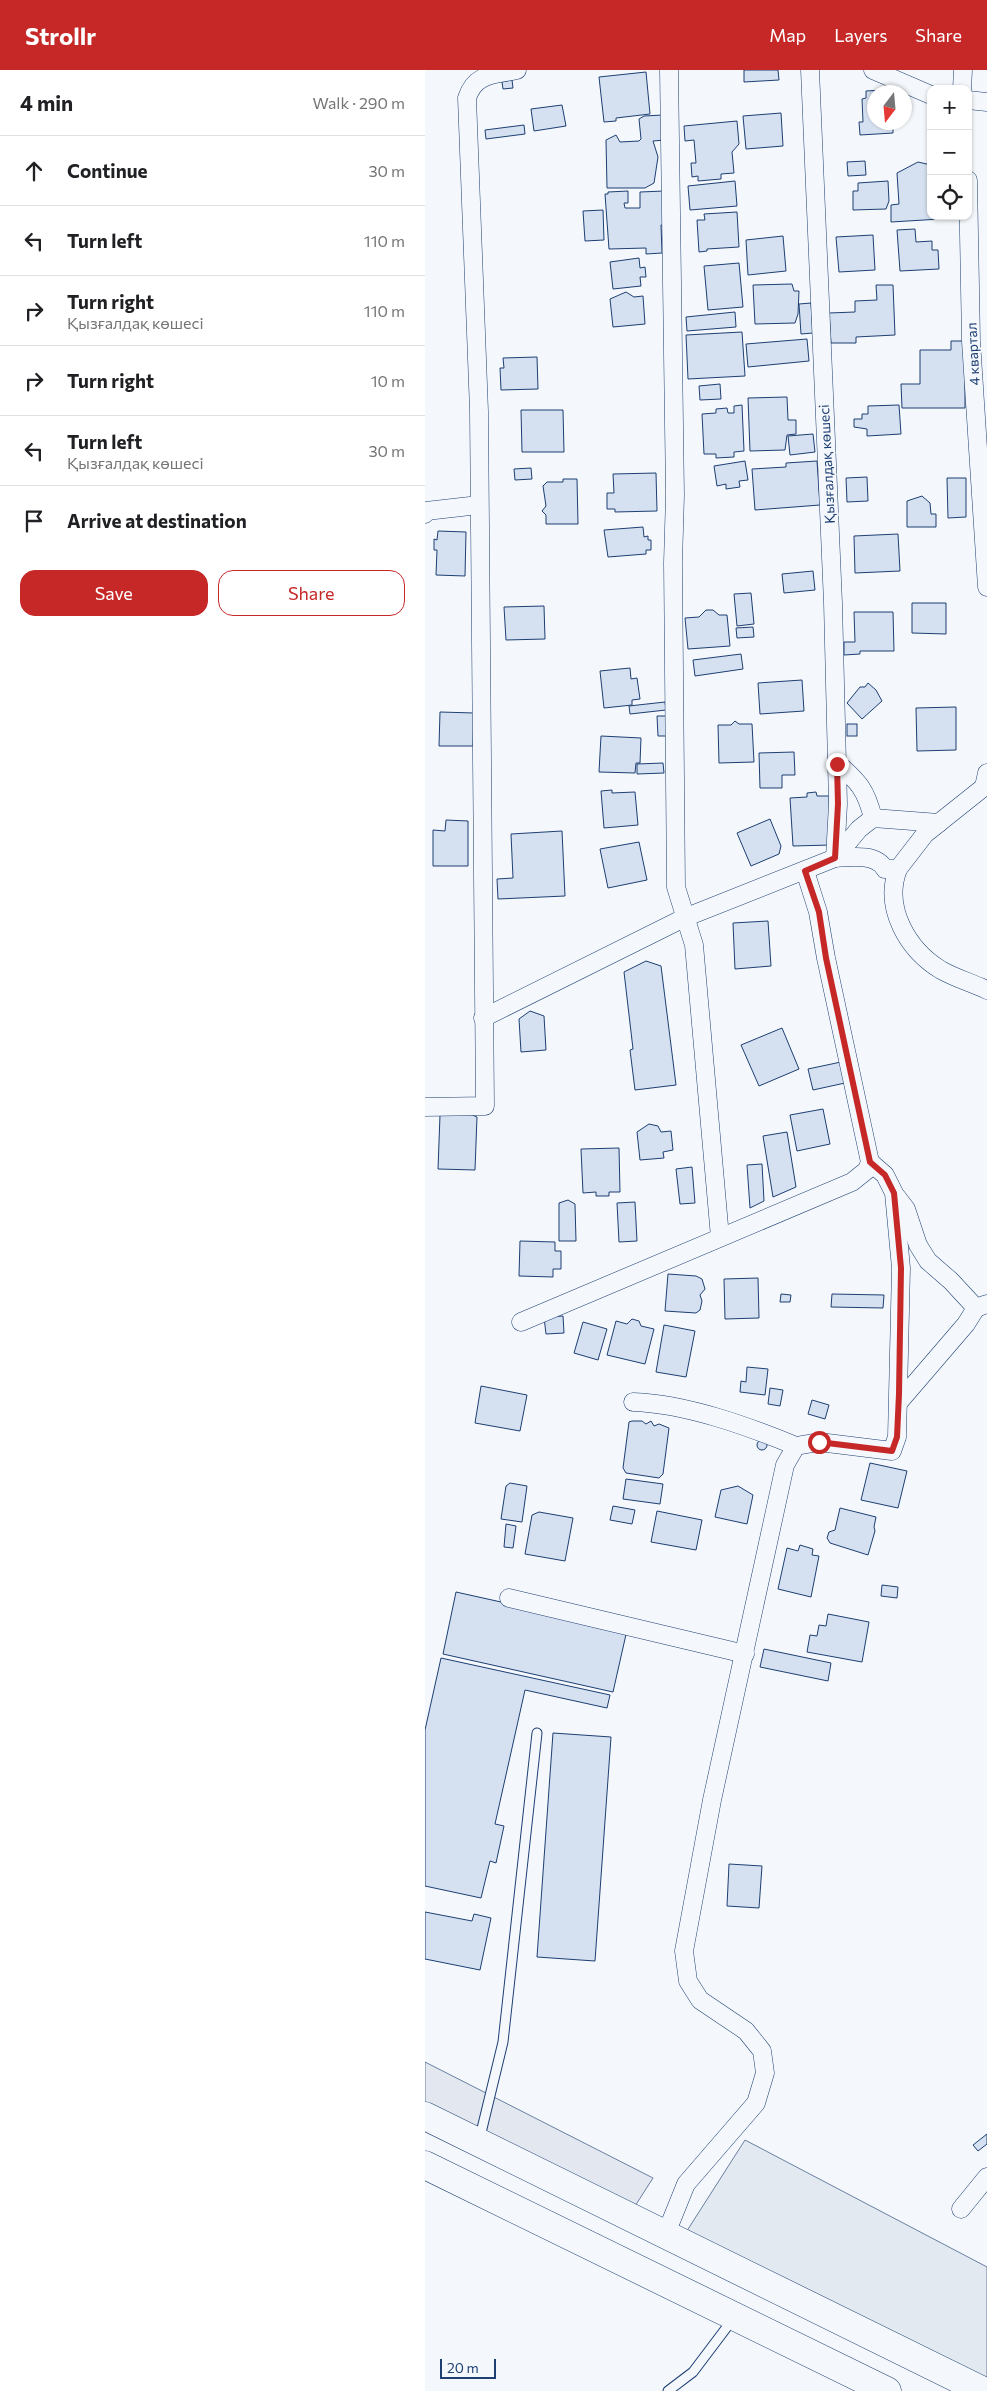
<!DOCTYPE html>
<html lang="en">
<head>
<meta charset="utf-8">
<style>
	body { margin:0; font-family:Commissioner,sans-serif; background:#f6f6f6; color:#202124 }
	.controls { position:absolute; right:15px; top:15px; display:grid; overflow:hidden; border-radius:10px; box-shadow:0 1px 4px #0004 }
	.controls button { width:45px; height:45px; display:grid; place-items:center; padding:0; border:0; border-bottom:1px solid #e0e0e0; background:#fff; color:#202124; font:25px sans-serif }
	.compass { position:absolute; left:442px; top:15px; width:45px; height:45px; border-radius:50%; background:#fff; box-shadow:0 1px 4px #0004; rotate:196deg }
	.scale { position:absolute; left:15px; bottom:12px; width:56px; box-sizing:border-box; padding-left:5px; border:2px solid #1d3f73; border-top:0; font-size:14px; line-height:18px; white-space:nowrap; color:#1d3f73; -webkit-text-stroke:4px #f4f7fb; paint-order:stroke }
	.stop { position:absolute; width:15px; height:15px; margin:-11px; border:4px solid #c62828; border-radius:50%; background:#fff }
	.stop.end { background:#c62828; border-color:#fff; box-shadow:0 1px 5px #0008 }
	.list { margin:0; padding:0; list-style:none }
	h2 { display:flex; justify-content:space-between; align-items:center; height:65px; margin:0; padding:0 20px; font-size:21px }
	h2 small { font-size:16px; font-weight:400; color:#757577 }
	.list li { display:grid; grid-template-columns:32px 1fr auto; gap:15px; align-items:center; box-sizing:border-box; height:70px; padding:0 20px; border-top:1px solid #e0e0e0 }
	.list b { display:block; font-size:19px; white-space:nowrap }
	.list p { margin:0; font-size:16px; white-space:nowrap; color:#757577 }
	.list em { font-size:16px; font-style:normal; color:#757577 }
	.actions { display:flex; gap:10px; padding:15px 20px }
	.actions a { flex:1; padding:11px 0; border:1px solid #c62828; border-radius:15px; text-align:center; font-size:18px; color:#c62828 }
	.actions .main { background:#c62828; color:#fff }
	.icon { flex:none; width:28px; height:28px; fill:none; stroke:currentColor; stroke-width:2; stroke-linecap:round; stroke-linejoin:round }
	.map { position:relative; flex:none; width:562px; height:2321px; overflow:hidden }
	header { display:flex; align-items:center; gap:30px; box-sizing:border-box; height:70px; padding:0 25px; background:#c62828; color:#fff }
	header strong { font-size:24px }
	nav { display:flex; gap:28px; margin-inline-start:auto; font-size:18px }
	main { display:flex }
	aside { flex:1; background:#fff }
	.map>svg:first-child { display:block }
	.green { fill:#e3e9f0; stroke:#687fa3 }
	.parking { fill:#e3e8f0; stroke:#687fa3 }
	.building { fill:#d5e0f0; stroke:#1d3f73 }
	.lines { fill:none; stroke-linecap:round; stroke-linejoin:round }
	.service-casing { stroke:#1d3f73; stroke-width:11 }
	.minor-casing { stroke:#1d3f73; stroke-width:19 }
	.trunk-casing { stroke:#1d3f73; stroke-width:29 }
	.service { stroke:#f4f7fb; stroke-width:9 }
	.minor { stroke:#f4f7fb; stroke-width:18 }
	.trunk { stroke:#f4f7fb; stroke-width:28 }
	.route { stroke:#c62828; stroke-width:6 }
	.labels { text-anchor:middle; stroke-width:4; stroke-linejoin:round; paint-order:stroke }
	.street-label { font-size:14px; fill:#1d3f73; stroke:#f4f7fb }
</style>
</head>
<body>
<header>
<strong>Strollr</strong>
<nav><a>Map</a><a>Layers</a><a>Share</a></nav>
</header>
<main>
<aside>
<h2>4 min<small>Walk · 290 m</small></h2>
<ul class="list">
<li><svg class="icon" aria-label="ahead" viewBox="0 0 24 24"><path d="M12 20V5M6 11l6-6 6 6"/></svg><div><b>Continue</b></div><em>30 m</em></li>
<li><svg class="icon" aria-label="left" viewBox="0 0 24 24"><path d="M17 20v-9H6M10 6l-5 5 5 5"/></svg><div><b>Turn left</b></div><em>110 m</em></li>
<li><svg class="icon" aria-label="right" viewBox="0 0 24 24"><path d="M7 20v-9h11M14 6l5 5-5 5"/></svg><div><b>Turn right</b><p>Қызғалдақ көшесі</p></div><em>110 m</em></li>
<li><svg class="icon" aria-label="right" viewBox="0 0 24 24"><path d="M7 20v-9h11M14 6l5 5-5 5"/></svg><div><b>Turn right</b></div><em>10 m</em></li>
<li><svg class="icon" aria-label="left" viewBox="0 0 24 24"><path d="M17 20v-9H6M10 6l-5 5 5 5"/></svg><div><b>Turn left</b><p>Қызғалдақ көшесі</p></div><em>30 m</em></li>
<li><svg class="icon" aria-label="arrive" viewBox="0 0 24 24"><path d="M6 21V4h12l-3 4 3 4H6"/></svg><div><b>Arrive at destination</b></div></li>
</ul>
<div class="actions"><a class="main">Save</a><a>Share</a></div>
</aside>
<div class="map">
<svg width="562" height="2321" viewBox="0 0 562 2321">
	<rect width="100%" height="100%" fill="#f4f7fb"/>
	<path class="green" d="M320,2070L562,2197V2315L258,2167Z"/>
	<path class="parking" d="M0,1992L228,2108L203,2147L0,2046Z"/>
	<g class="building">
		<path d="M319,0H353L354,10L319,12Z"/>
		<path d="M221,2L225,44L191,48V51L179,52L174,7Z"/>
		<path d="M87,10L88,18L78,19L77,12Z"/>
		<path d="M477,19V22H450V52H468V63L435,65L434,52H438L437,29L441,28V21Z"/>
		<path d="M137,35L141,56L109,61L106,39Z"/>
		<path d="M356,43L358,76L321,79L318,46Z"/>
		<path d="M238,45L240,70L228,71L233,87L229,113L220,118H182L181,70L191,65L195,72L214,71L216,69L214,49L219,46Z"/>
		<path d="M312,51L314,74L307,82L309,103L296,104V109L273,111V106L267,107L266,93H271L269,70L260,71L259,56Z"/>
		<path d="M99,55L100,64L61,69L60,60Z"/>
		<path d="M440,91L441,105L423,106L422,92Z"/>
		<path d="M493,92L506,95V146H532V148L466,152V135L474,134L472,103Z"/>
		<path d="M310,111L312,136L265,140L263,116Z"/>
		<path d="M463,111L464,131L461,139L428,140V121H433V113Z"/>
		<path d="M203,121V133H199L200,138H215V122L239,121L240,155H236L237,183L221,184V178L184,179L180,124H183V122Z"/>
		<path d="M178,140L179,170L160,171L158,141Z"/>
		<path d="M312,142L314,177L282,179V181L274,182L272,150H280L279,144Z"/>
		<path d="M490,159L491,172L507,171V180H513L514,199L475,201L472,160Z"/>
		<path d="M448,165L450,200L414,202L411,167Z"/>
		<path d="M358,166L361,201L323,205L321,170Z"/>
		<path d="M214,188L215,198L220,197L221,207H215L216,216L188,219L185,192Z"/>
		<path d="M314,193L318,237L283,240L279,196Z"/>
		<path d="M367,214L369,221H374L373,244L370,253L330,254L328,215Z"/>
		<path d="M451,215H468L470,265L431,267V273H406L404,243L430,242V231L452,230Z"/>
		<path d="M201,222L209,227L218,226L220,254L188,257L185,229Z"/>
		<path d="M386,233L388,263L376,264L374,234Z"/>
		<path d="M310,242L311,257L262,261L261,247Z"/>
		<path d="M317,262L320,306L263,309L261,265Z"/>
		<path d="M382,269L384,291L323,297L321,274Z"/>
		<path d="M526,271H540V338H477L476,314H495V280H526Z"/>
		<path d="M112,287L113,319L76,320L75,298H79L78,288Z"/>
		<path d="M295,314L296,329L275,330L274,316Z"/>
		<path d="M362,327L363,350H371V364L362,365L360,380L325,381L323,328Z"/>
		<path d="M317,335L319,381L309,382V387L291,388V384H279L277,344L291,343V339L302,338L303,343H309V336Z"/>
		<path d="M474,335L476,364L442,366V359L429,357V349H437V344H443V336Z"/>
		<path d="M96,340H138L139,382H97Z"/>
		<path d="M388,364L390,382L365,385L363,366Z"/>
		<path d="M320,391L323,410L314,411L315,417L301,419V414L292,416L289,396Z"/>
		<path d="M392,391L395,435L330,440L327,399L361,397V393Z"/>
		<path d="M106,398L107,409L90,410L89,399Z"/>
		<path d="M231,403L232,441L190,442V439H182V423H189L188,404Z"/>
		<path d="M442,407L443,431L422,432L421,408Z"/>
		<path d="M522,408H541V447L523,448Z"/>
		<path d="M138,409H152L153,454H121V445L117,441L121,436L118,416L122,412H138Z"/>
		<path d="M497,426L505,433L506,444H511V457H482V431Z"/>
		<path d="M218,457L219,467L223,466V470H226V480H221V484L183,487L179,460Z"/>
		<path d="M13,461L41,462L40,506L11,505L12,480H9V469L12,470Z"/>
		<path d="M473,464L475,501L430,503L429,466Z"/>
		<path d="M388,501L390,520L359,523L357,504Z"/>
		<path d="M326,523L329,554L312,556L309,524Z"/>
		<path d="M487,533H521V564L487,563Z"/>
		<path d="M119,536L120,569L81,570L79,537Z"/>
		<path d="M281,540H288L294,545H302L305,576L263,579L260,548L274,547Z"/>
		<path d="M429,542H468L469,581H435V584L419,585V572H430Z"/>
		<path d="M328,557L329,567L312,568L311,558Z"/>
		<path d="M316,584L318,599L270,606L268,590Z"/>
		<path d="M205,598L206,609L212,608L215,629L207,630V635L179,638L175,601Z"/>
		<path d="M377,610L379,641L335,644L333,613Z"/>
		<path d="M443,613L451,620L457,631L437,649L422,633L435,617H440Z"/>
		<path d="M240,632L241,640L205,644L204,636Z"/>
		<path d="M531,637V680L492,681L491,638Z"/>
		<path d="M15,642L49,643L48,676H14Z"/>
		<path d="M232,646H241L242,666H233Z"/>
		<path d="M310,651L314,654H327L329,692L294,693L293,655H306Z"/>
		<rect x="422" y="654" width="10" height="12"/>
		<path d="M176,666L216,668L215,693H211L210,703L174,702Z"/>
		<path d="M369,682L370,705H357V718H335L334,683Z"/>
		<path d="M238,693L239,703L212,704V694Z"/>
		<path d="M187,720V723L210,722L213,755L179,758L176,721Z"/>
		<path d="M391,722L392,726H404L406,775L368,776L365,728L382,727V723Z"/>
		<path d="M345,749L356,776L354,784L326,796L312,763Z"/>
		<path d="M21,750L43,751V796H8V760L20,761Z"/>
		<path d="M137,761L140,826L73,829L72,809L88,808L86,764Z"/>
		<path d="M214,772L222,810L183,818L175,779Z"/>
		<path d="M343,851L346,896L310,899L308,853Z"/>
		<path d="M221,891L236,896L251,1015L210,1020L205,980L208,979L199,902Z"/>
		<path d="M105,941L119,946L121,980L96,982L94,949Z"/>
		<path d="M357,958L374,999L334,1016L316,975Z"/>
		<path d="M416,992L420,1013L388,1020L383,999Z"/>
		<path d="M33,1039L52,1047L50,1100L13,1099L15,1045Z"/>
		<path d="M398,1039L405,1074L372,1081L365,1045Z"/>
		<path d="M224,1054L233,1056L236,1062L246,1061L248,1080L238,1082L239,1088L215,1090L212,1062Z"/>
		<path d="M362,1062L371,1117L348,1127L338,1066Z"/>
		<path d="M194,1078L195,1122H184V1126H171V1122L158,1123L156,1079Z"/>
		<path d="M337,1094L339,1131L325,1138L322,1095Z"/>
		<path d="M267,1097L270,1133L255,1134L251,1099Z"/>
		<path d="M143,1130L150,1134L151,1171H134V1133Z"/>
		<path d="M210,1132L212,1171L194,1172L192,1133Z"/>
		<path d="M95,1171L130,1172V1181H136V1199H128V1207L94,1206Z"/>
		<path d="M243,1204L271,1206L277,1209L280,1219L275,1225L277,1231L275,1240L271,1243L240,1241Z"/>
		<path d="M333,1208L334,1248L300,1249L299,1209Z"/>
		<path d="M356,1224L366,1225L365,1232H355Z"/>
		<path d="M407,1224L459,1225L458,1238L406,1237Z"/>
		<path d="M138,1246L139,1263L121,1264L119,1247Z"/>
		<path d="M207,1249L214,1251L216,1256L229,1259L220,1294L182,1285L191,1251L202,1254Z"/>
		<path d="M158,1252L182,1259L173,1290L149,1283Z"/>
		<path d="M239,1255L270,1261L261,1307L231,1302Z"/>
		<path d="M322,1297L343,1299L340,1325L315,1322L316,1311L321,1312Z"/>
		<path d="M56,1316L102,1325L95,1361L50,1353Z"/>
		<path d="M345,1318L358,1320L355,1336L343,1334Z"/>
		<path d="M387,1330L404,1335L400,1349L383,1344Z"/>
		<path d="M207,1351H217L221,1354L226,1351L229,1356L234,1354L244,1358L238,1404L234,1408L201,1403L198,1398L204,1352Z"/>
		<circle cx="337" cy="1375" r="5"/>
		<path d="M445,1393L482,1401L473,1438L436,1430Z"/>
		<path d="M201,1409L238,1414L235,1434L198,1429Z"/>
		<path d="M85,1413L102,1416L97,1452L76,1449L81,1416Z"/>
		<path d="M313,1416L328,1425L322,1454L290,1447L296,1420Z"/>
		<path d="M188,1436L210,1440L207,1454L185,1450Z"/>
		<path d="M415,1438L451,1447L449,1457L450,1461L443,1485L405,1473L402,1468L404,1462L410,1460Z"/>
		<path d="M232,1441L277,1450L271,1480L226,1472Z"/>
		<path d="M114,1442L148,1448L140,1491L100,1484L107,1445Z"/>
		<path d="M81,1454L91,1456L88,1478L79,1477Z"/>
		<path d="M375,1475L388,1479L387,1485L394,1486L386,1527L353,1519L362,1478L373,1481Z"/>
		<path d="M457,1515L473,1517L472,1528L456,1526Z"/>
		<path d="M31,1522L202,1560L188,1622L18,1584Z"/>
		<path d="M403,1544L444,1552L437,1592L382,1582L385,1565L392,1566L394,1555L401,1556Z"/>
		<path d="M339,1579L406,1593L403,1611L335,1597Z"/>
		<path d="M16,1588L185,1625L182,1638L100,1620L70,1754L79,1756L71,1793L65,1791L56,1828L0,1816V1660Z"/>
		<path d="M128,1663L186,1667L170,1891L112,1887Z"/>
		<path d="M304,1794L337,1796L334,1838L302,1836Z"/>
		<path d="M0,1842L47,1851L49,1844L66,1848L55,1900L0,1889Z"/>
		<path d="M562,2064V2074L553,2081L548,2075Z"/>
	</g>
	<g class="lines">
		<defs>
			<g id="service">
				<path d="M54,2071L78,1972L112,1663"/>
				<path d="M243,2321L268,2302L308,2249"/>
			</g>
			<g id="minor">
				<path d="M244,0L250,425L248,493L251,817L269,875L295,1167"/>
				<path d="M385,0L408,533L413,734L410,788"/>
				<path d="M448,0L506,25"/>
				<path d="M537,19L538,0"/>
				<path d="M543,30L562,32"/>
				<path d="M543,110L546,271L562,517"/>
				<path d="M0,444L1,441L54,435"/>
				<path d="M412,693C434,712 441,720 448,748"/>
				<path d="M410,788L434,759L448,748L514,753"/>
				<path d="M473,799C458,838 483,880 516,900C530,908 547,913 562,920"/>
				<path d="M58,948L259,848L410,788C426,787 451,783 460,799H473L500,764L559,717L562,703"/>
				<path d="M0,1037L60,1036L54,341L42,28C50,3 69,5 92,0"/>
				<path d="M471,1126L481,1139L493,1175L503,1191L526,1211L551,1238L562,1234"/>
				<path d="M96,1252L427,1112L442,1100L445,1092L401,888L393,842L380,801"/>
				<path d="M208,1332C262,1334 322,1356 371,1376"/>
				<path d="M474,1332L541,1254L551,1238"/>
				<path d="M84,1528L320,1584"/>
				<path d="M536,2139L562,2107"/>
				<path d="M240,2166L261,2114L331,2033L340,2003L337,1981L321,1961L275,1930L263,1911L259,1881L287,1730L360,1395L371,1376L394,1372L467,1381L472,1367L476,1198L469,1123L460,1105L445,1092"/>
			</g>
			<g id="trunk">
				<path d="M0,2046L558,2321"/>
				<path d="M0,2095L462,2321"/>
			</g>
		</defs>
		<use href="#service" class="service-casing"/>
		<use href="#minor" class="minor-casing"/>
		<use href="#trunk" class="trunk-casing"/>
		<use href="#service" class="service"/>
		<use href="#minor" class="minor"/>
		<use href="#trunk" class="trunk"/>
	</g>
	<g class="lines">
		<path class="route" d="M394,1372L467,1381L472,1367L474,1324L476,1198L469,1123L460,1105L445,1092L401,888L394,842L380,801L410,788L413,734L412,694"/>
	</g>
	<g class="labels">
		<g class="street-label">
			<text transform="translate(548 284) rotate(-93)" y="5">4 квартал</text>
			<text transform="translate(402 394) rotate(-93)" y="5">Қызғалдақ көшесі</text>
		</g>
	</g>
</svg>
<div class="controls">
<button>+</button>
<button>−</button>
<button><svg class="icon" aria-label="locate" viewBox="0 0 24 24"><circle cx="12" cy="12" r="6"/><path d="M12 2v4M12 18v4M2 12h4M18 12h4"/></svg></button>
</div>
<svg class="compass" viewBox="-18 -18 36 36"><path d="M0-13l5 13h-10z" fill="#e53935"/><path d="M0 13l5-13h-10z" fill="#757577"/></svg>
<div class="scale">20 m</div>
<div class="stop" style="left:394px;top:1372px"></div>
<div class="stop end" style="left:412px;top:694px"></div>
</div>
</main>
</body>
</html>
